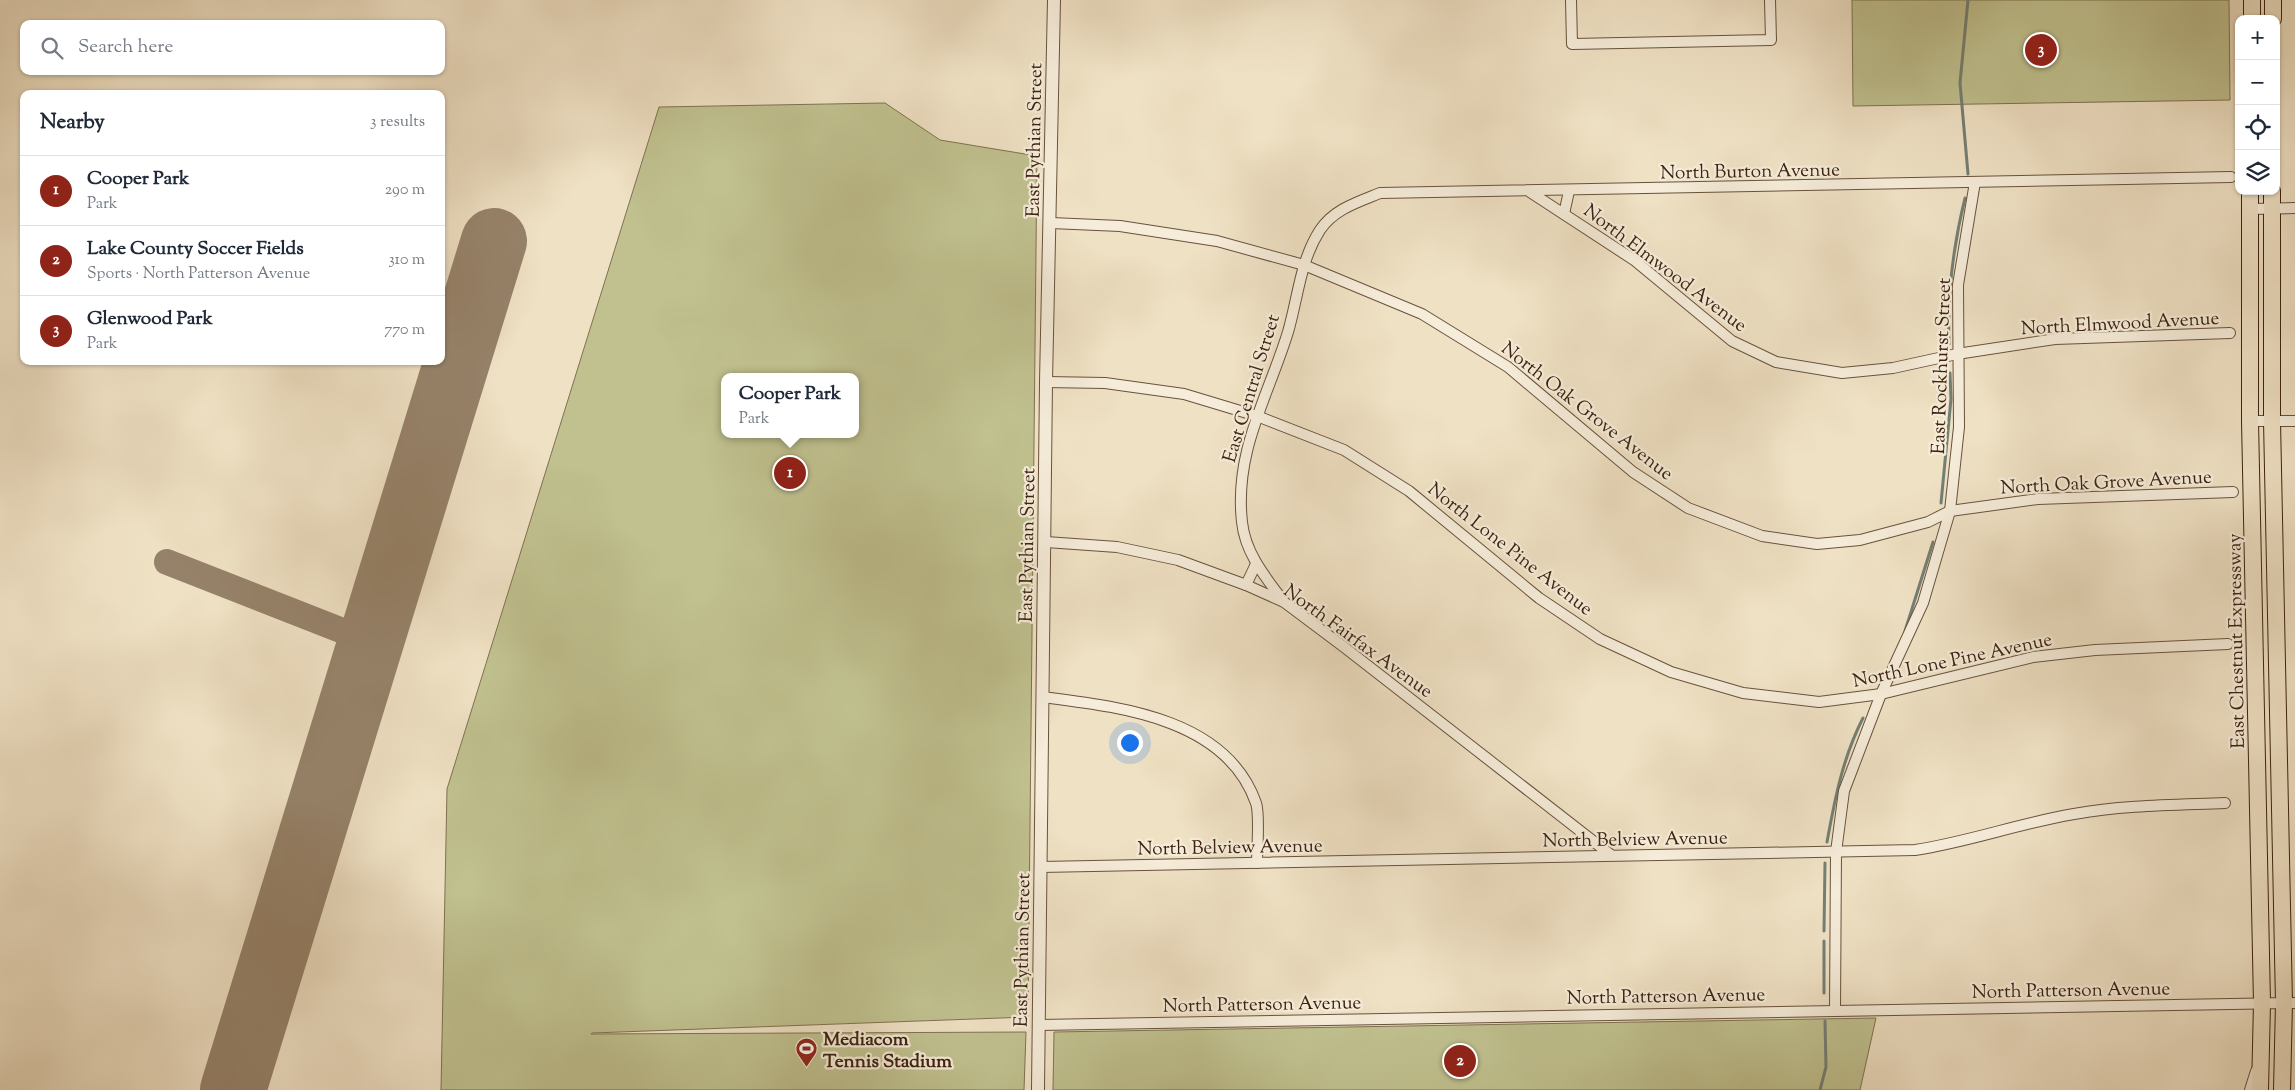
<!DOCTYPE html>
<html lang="en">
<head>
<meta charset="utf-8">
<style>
	body { margin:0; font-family:"Sorts Mill Goudy",serif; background:#f6f6f7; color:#1f2937 }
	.controls { position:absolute; right:15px; top:15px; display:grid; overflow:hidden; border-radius:10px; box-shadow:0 1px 4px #0004 }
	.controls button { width:45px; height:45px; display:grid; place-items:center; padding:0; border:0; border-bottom:1px solid #e0e1e3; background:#fff; color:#1f2937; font:25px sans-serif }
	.you { position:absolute; left:1129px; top:742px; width:18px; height:18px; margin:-12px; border:4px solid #fff; border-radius:50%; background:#1a73e8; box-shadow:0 0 0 8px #1a73e833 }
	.badge { display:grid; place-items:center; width:32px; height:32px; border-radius:50%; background:#8f2418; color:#fff; font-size:16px; font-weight:700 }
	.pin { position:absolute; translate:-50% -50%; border:2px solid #fff; box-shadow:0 1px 5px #0006 }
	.popup { position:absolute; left:721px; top:373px; width:138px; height:65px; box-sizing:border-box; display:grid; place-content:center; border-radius:10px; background:#fff; filter:drop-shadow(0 1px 4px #0005); font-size:16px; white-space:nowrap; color:#747a83 }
	.popup b { font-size:19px; color:#1f2937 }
	.popup::after { content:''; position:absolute; left:50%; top:100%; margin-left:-10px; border:10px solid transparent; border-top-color:#fff }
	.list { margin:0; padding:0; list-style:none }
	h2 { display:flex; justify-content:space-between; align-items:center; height:65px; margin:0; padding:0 20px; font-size:21px }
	h2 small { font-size:16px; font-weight:400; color:#747a83 }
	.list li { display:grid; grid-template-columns:32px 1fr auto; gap:15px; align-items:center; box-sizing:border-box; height:70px; padding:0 20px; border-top:1px solid #e0e1e3 }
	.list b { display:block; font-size:19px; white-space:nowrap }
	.list p { margin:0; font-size:16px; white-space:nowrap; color:#747a83 }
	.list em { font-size:16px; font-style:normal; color:#747a83 }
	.icon { flex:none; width:28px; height:28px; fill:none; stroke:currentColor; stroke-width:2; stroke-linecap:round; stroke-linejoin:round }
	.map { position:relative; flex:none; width:2295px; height:1090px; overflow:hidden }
	.search { position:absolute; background:#fff; box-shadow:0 1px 4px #0004; left:20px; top:20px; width:425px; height:55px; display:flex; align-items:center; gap:12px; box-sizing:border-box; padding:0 18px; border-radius:10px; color:#747a83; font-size:19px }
	.panel { position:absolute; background:#fff; box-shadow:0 1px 4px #0004; left:20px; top:90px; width:425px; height:275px; border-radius:10px }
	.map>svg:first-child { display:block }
	.green { fill:#c0c18f; stroke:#7e7250; fill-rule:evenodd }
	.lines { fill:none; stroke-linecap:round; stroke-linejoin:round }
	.stream { stroke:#747f74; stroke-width:3 }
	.taxiway { stroke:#96826a; stroke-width:26 }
	.runway { stroke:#96826a; stroke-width:66 }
	.minor-casing { stroke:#69523d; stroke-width:12 }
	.tertiary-casing { stroke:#69523d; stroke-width:14 }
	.primary-casing { stroke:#3c2210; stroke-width:18 }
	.minor { stroke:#f5ecd9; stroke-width:10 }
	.tertiary { stroke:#f5ecd9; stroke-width:12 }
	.primary { stroke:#efe1c4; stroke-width:16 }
	.labels { text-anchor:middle; stroke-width:4.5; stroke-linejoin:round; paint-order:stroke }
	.street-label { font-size:19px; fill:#3c2210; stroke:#f5ecd9 }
	.poi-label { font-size:19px; font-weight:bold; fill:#3c2210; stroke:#f5ecd9; text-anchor:start }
</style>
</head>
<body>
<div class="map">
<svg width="2295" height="1090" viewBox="0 0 2295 1090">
	<rect width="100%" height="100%" fill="#efe1c4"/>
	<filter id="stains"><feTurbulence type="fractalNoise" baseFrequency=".004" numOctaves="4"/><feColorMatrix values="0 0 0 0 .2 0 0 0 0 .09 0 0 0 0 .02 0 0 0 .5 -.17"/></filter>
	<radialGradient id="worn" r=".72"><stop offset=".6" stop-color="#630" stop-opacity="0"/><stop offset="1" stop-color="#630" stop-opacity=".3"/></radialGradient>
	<g class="green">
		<path d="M1852,0H2229L2230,100L1853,106Z"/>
		<path d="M885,103L940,140L1037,156L1028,1017L592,1033L591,1034L1026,1032L1024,1090H441L447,789L659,107ZM725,377H855V434H725Z"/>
		<path d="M1876,1018L1860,1090H1053L1054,1032Z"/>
	</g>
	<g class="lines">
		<g class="stream">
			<path d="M1968,174L1960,83L1968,0"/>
			<path d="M1949,344C1947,294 1953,247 1965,198"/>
			<path d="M1941,503L1951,399L1950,373"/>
			<path d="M1905,631L1933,542"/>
			<path d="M1827,842C1835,798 1843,757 1863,718"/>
			<path d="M1824,931L1825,863"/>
			<path d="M1824,993V941"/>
			<path d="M1820,1090L1826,1067L1825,1021"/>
		</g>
		<path class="taxiway" d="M167,562L371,642"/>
		<path class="runway" d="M233,1090L494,241"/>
		<defs>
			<g id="minor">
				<path d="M1571,0L1572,44L1771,40L1770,0"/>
				<path d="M1530,192L1634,260L1732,341L1776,362L1842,373L1893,368L1957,354L2055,339L2230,333"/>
				<path d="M2250,209L2295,208"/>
				<path d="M1564,214L1569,191"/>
				<path d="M1051,223L1120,226L1217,241L1304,265L1422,314L1508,367L1633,472L1688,508L1762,536L1817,544L1860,540L1928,522L1950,511L2038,499L2233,492"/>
				<path d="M1046,382L1105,383L1184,394L1257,416L1344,450L1409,491L1539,598L1600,639L1671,672L1743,693L1819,702L1881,694L2033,657L2095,650L2228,644"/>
				<path d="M2250,421H2295"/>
				<path d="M1046,542L1117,547L1178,560L1246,585L1284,602L1344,647L1611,855"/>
				<path d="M1246,585L1256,564"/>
				<path d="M1284,602C1266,578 1245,553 1242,522C1234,451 1268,397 1288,332C1298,298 1300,261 1320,230C1334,209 1358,202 1380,193L2231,177"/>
				<path d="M1043,697C1120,707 1226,718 1256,803C1260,814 1257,849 1257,863"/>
				<path d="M1041,867L1915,850C1969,842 2020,823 2074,814C2123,805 2175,805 2225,803"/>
				<path d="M1835,1010L1836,852L1844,791L1881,694L1923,603L1950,511L1959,427L1958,285L1975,182"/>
				<path d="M1039,1025L2295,1003"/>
				<path d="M2250,1090L2256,1071"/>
			</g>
			<path id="tertiary" d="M1038,1090L1046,382L1054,0"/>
			<g id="primary">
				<path d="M2252,19V0"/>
				<path d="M2273,19V0"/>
				<path d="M2250,191V421L2262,1003L2260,1090"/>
				<path d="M2272,191V421L2284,1003L2282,1090"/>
			</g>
		</defs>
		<use href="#minor" class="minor-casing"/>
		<use href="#tertiary" class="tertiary-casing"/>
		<use href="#primary" class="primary-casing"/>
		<use href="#minor" class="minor"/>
		<use href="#tertiary" class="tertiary"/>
		<use href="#primary" class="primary"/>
	</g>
	<defs>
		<symbol id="stadium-pin" viewBox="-11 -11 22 30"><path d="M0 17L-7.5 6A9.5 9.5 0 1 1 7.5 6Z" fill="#8f2418" stroke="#f5ecd9"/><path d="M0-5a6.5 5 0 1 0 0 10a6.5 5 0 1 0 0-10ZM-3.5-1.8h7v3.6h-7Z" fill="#fff"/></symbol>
	</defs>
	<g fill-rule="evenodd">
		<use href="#stadium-pin" x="794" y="1036" width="25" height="34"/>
	</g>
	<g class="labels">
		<g class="street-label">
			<text transform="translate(1033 140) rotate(-89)" y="7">East Pythian Street</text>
			<text transform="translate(1750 170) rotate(-1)" y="7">North Burton Avenue</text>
			<text transform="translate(1666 267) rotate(37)" y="7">North Elmwood Avenue</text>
			<text transform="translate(2120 322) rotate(-3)" y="7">North Elmwood Avenue</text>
			<text transform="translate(1940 366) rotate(-88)" y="7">East Rockhurst Street</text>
			<text transform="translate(1250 388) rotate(-73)" y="7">East Central Street</text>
			<text transform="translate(1588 410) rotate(38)" y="7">North Oak Grove Avenue</text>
			<text transform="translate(2106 481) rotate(-3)" y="7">North Oak Grove Avenue</text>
			<text transform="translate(1026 545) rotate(-89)" y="7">East Pythian Street</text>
			<text transform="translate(1511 548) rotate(38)" y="7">North Lone Pine Avenue</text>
			<text transform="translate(1359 640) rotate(36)" y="7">North Fairfax Avenue</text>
			<text transform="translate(2235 641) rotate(-91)" y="7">East Chestnut Expressway</text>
			<text transform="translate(1952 659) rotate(-12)" y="7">North Lone Pine Avenue</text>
			<text transform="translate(1635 838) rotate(-1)" y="7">North Belview Avenue</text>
			<text transform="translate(1230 846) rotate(-1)" y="7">North Belview Avenue</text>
			<text transform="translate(1021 950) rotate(-89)" y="7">East Pythian Street</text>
			<text transform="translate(2071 989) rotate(-1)" y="7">North Patterson Avenue</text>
			<text transform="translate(1666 995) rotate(-1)" y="7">North Patterson Avenue</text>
			<text transform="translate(1262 1003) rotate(-1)" y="7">North Patterson Avenue</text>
		</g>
		<g class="poi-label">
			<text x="823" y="1045">Mediacom<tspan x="823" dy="22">Tennis Stadium</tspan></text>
		</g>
	</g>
	<rect width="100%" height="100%" filter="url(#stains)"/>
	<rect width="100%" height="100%" fill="url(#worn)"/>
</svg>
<div class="controls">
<button>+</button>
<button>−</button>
<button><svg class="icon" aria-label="locate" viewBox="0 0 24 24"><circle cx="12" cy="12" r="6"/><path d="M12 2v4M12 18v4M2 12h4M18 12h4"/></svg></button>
<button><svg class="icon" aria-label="layers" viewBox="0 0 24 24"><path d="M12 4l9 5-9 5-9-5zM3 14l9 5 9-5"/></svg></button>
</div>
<div class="you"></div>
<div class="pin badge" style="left:790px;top:473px">1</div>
<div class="popup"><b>Cooper Park</b>Park</div>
<div class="pin badge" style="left:1460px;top:1061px">2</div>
<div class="pin badge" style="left:2041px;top:50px">3</div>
<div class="search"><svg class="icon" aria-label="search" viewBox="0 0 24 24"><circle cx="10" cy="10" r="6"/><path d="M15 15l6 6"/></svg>Search here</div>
<section class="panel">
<h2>Nearby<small>3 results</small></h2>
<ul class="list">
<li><span class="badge">1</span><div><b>Cooper Park</b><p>Park</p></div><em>290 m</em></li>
<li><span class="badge">2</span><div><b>Lake County Soccer Fields</b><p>Sports · North Patterson Avenue</p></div><em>310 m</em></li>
<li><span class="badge">3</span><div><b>Glenwood Park</b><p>Park</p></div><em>770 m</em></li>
</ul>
</section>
</div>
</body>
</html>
